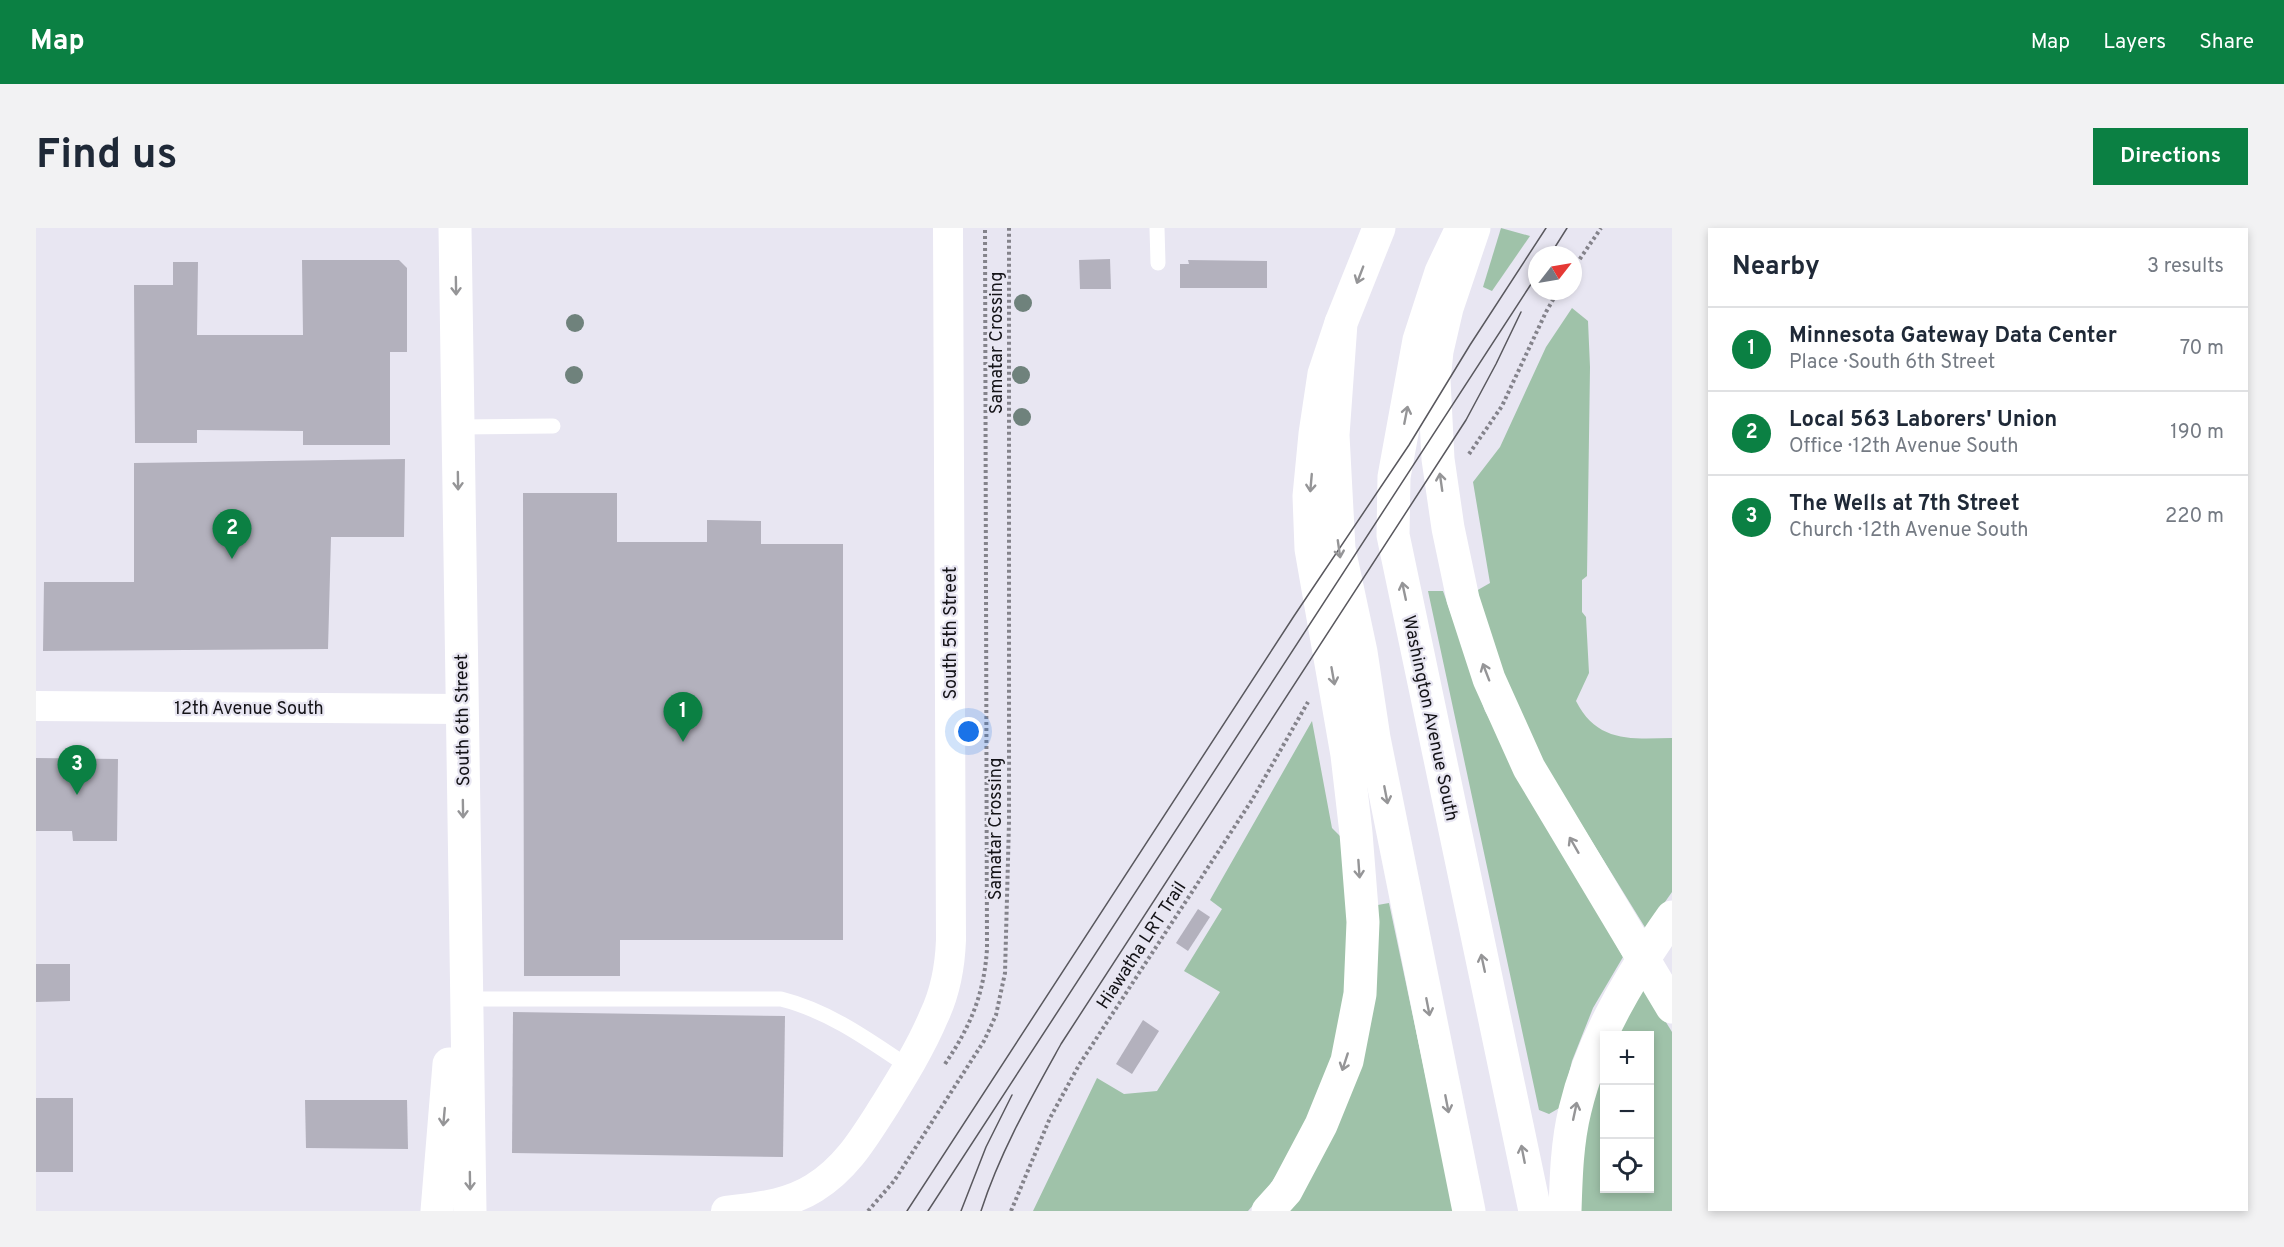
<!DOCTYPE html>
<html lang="en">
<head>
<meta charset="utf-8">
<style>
	body { margin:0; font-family:Overpass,sans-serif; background:#f2f2f3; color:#1f2937 }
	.controls { position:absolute; right:18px; bottom:18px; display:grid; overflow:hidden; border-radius:0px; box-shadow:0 3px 9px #0003 }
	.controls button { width:54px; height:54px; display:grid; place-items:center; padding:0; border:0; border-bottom:2px solid #e0e1e3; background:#fff; color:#1f2937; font:30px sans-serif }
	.compass { position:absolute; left:1492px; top:18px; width:54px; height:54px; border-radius:50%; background:#fff; box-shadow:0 3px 9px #0003; rotate:59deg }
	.you { position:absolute; left:933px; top:504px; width:21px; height:21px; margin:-15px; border:4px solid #fff; border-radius:50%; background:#1a73e8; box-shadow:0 0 0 9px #1a73e833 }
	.badge { display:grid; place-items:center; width:39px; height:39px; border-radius:50%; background:#0b8043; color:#fff; font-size:20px; font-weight:700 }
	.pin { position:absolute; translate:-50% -50px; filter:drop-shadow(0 2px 3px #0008) }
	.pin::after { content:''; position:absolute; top:32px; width:21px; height:18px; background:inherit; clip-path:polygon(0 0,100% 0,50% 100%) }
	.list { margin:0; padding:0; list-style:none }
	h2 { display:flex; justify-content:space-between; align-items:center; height:78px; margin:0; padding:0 24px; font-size:26px }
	h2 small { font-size:20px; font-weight:400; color:#747a83 }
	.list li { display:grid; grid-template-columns:39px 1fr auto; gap:18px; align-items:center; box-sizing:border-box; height:84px; padding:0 24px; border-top:2px solid #e0e1e3 }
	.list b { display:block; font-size:22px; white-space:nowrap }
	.list p { margin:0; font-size:20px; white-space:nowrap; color:#747a83 }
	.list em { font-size:20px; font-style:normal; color:#747a83 }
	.icon { flex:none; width:33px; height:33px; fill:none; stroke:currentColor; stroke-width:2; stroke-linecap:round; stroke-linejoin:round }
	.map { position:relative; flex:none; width:1636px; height:983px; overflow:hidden; border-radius:0px }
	header { display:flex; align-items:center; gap:36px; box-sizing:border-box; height:84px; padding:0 30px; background:#0b8043; color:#fff }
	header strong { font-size:28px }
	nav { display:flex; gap:33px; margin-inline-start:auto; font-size:21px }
	.intro { display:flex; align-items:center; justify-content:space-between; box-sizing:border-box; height:144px; padding:0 36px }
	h1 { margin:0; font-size:42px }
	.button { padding:15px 27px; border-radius:0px; background:#0b8043; color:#fff; font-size:21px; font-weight:700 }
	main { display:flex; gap:36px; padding:0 36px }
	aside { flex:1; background:#fff; border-radius:0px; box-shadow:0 3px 9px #0003 }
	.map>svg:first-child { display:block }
	.green { fill:#9fc2a9 }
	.building { fill:#b3b1bd }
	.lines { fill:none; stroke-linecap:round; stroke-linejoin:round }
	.path { stroke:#84838b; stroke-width:4; stroke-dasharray:3 3; stroke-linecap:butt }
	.lane { stroke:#fff; stroke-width:15 }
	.street { stroke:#fff; stroke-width:30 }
	.secondary { stroke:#fff; stroke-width:33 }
	.highway { stroke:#fff; stroke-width:33 }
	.tram { stroke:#59585e; stroke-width:1.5 }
	.tree { fill:#6f827c }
	.oneway { stroke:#959597 }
	.labels { text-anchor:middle; stroke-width:4.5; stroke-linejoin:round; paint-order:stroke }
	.street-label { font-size:18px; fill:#141317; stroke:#e8e6f2 }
</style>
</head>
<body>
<header>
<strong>Map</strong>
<nav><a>Map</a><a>Layers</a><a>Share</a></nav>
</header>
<div class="intro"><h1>Find us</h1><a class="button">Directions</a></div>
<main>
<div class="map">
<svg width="1636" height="983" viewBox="0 0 1636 983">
	<rect width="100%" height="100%" fill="#e8e6f2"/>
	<g class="green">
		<path d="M1465,0L1494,8L1456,63L1447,59Z"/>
		<path d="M1536,80L1552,93L1554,139L1551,348L1546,352V384L1550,389L1553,445L1540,473C1561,515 1596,511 1636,510V664L1610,701L1510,539L1476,473L1440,363L1454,355L1437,254L1464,219L1510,119Z"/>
		<path d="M1392,363H1407L1449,483L1587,729L1557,780L1536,833L1525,879L1513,886L1503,882Z"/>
		<path d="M1276,493L1296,600L1306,610L1314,693L1312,762L1299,827L1260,918L1231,961L1212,983H997L1061,850L1088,866L1121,863L1184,764L1148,743L1186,681L1174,672Z"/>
		<path d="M1353,675L1418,983H1248L1285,930L1336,678Z"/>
		<path d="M1607,757L1636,804V983H1539L1543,923L1568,822V960H1614V808L1577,807Z"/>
	</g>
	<g class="building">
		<path d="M1074,31L1075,61H1044L1043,32Z"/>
		<path d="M266,32H363L371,40V124H354V217H267V203L161,202V215H99L98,57H137V34H162L161,107H267Z"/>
		<path d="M1152,32L1231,33V60H1144V36H1153Z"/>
		<path d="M369,231L368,309H295L292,421L7,423L8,354H98V235Z"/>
		<path d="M487,265H581V314H671V292L725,293V316H807V712H584V748H488Z"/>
		<path d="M0,530L82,531L81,613H37L36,603H0Z"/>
		<path d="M1162,681L1174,689L1152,723L1140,715Z"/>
		<path d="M0,736H34V773L0,774Z"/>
		<path d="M477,784L749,788L747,929L476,925Z"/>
		<path d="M1107,792L1123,803L1096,846L1080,836Z"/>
		<rect x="0" y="870" width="37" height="74"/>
		<path d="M269,872H371L372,921L270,920Z"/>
	</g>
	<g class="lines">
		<g class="path">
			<path d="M1537,41L1565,0"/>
			<path d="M1433,226L1466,178L1510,84L1522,63"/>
			<path d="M909,836C934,799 948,767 951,721L949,0"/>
			<path d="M832,983L858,953L948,813L960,787L969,745L973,594V0"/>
			<path d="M975,983L1014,890L1043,837L1216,572L1272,474"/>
		</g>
		<g class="lane">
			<path d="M1121,0L1122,35"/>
			<path d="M422,199L517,198"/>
			<path d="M430,771H745C793,783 833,812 873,839"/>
		</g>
		<g class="street">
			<path d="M0,478L425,481"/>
			<path d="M690,983C721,979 751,977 778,960C811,940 829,908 849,877C867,848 885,819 898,788C909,765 914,738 915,712L912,0"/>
		</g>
		<g class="secondary">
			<path d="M419,0L434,983"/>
			<path d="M1343,0L1305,95L1297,207L1303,321L1325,424L1338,510L1433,983"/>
			<path d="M1426,0L1405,44L1383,112L1358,249L1357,307L1499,983"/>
			<path d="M401,983L413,836"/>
		</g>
		<g class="highway">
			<path d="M1438,0L1411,80L1401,123L1398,152L1402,231L1412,300L1427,371L1453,451L1493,540L1636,779"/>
			<path d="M1232,983L1250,963L1285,897L1311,833L1324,766L1327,694L1320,605L1311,527L1275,321L1273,268L1279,206L1288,146L1305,95"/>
			<path d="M1529,983C1530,950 1531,914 1539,882C1556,811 1595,747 1636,689"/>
		</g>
		<g class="tram">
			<path d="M1514,27L1531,0"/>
			<path d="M871,983L1258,388L1373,217L1434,117L1510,0"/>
			<path d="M892,983L1501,47"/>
			<path d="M925,983L950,919L976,867"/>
			<path d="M945,983C964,924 995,870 1025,816L1430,192L1460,136L1485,84"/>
		</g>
	</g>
	<g class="tree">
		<circle cx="987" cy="75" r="9"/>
		<circle cx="539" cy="95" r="9"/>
		<circle cx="538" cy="147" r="9"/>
		<circle cx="985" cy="147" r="9"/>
		<circle cx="986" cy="189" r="9"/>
	</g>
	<defs><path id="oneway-shaft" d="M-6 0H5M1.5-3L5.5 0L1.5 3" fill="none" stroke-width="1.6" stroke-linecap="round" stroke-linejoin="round" transform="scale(1.5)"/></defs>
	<g class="oneway">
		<use href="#oneway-shaft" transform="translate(1324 47) rotate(111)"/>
		<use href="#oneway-shaft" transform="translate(420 58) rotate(89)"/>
		<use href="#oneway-shaft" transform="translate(1370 187) rotate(-79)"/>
		<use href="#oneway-shaft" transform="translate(422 253) rotate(89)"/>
		<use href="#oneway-shaft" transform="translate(1405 254) rotate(-98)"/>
		<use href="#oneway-shaft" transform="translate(1275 255) rotate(95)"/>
		<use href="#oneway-shaft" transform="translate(1303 321) rotate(82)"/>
		<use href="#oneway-shaft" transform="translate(1368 363) rotate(-102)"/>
		<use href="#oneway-shaft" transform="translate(1450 444) rotate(-111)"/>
		<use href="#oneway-shaft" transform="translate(1297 448) rotate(80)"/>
		<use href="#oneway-shaft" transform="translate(1350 567) rotate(79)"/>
		<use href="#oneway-shaft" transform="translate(427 581) rotate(89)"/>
		<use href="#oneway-shaft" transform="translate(1538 617) rotate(-120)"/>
		<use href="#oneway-shaft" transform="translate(1323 641) rotate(86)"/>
		<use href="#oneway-shaft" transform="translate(1447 735) rotate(-102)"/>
		<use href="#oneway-shaft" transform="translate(1392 779) rotate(79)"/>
		<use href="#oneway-shaft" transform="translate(1309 834) rotate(108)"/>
		<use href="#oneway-shaft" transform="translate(1411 876) rotate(79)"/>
		<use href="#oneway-shaft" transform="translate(1539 883) rotate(-78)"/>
		<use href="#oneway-shaft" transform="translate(408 889) rotate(95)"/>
		<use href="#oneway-shaft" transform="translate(1487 926) rotate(-101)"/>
		<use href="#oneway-shaft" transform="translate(434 953) rotate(89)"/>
	</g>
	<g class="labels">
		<g class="street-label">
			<text transform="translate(960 115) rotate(-90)" y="6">Samatar Crossing</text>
			<text transform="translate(914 405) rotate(-90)" y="6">South 5th Street</text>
			<text x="213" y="486">12th Avenue South</text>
			<text transform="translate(1395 490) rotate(78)" y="6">Washington Avenue South</text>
			<text transform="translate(426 492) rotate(-91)" y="6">South 6th Street</text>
			<text transform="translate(959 601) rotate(-90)" y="6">Samatar Crossing</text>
			<text transform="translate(1105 717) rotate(-57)" y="6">Hiawatha LRT Trail</text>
		</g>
	</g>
</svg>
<div class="controls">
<button>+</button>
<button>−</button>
<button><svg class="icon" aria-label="locate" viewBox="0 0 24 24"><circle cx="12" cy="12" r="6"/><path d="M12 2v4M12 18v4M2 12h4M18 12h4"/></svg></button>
</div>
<svg class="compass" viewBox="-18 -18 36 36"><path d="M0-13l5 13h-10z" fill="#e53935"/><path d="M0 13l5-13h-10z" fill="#747a83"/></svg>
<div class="you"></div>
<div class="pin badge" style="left:647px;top:514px">1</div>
<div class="pin badge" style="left:196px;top:331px">2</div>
<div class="pin badge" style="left:41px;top:567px">3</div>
</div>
<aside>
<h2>Nearby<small>3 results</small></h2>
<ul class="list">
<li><span class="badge">1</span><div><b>Minnesota Gateway Data Center</b><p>Place · South 6th Street</p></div><em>70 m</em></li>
<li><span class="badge">2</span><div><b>Local 563 Laborers' Union</b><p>Office · 12th Avenue South</p></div><em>190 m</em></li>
<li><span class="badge">3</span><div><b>The Wells at 7th Street</b><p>Church · 12th Avenue South</p></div><em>220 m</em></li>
</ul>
</aside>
</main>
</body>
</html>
